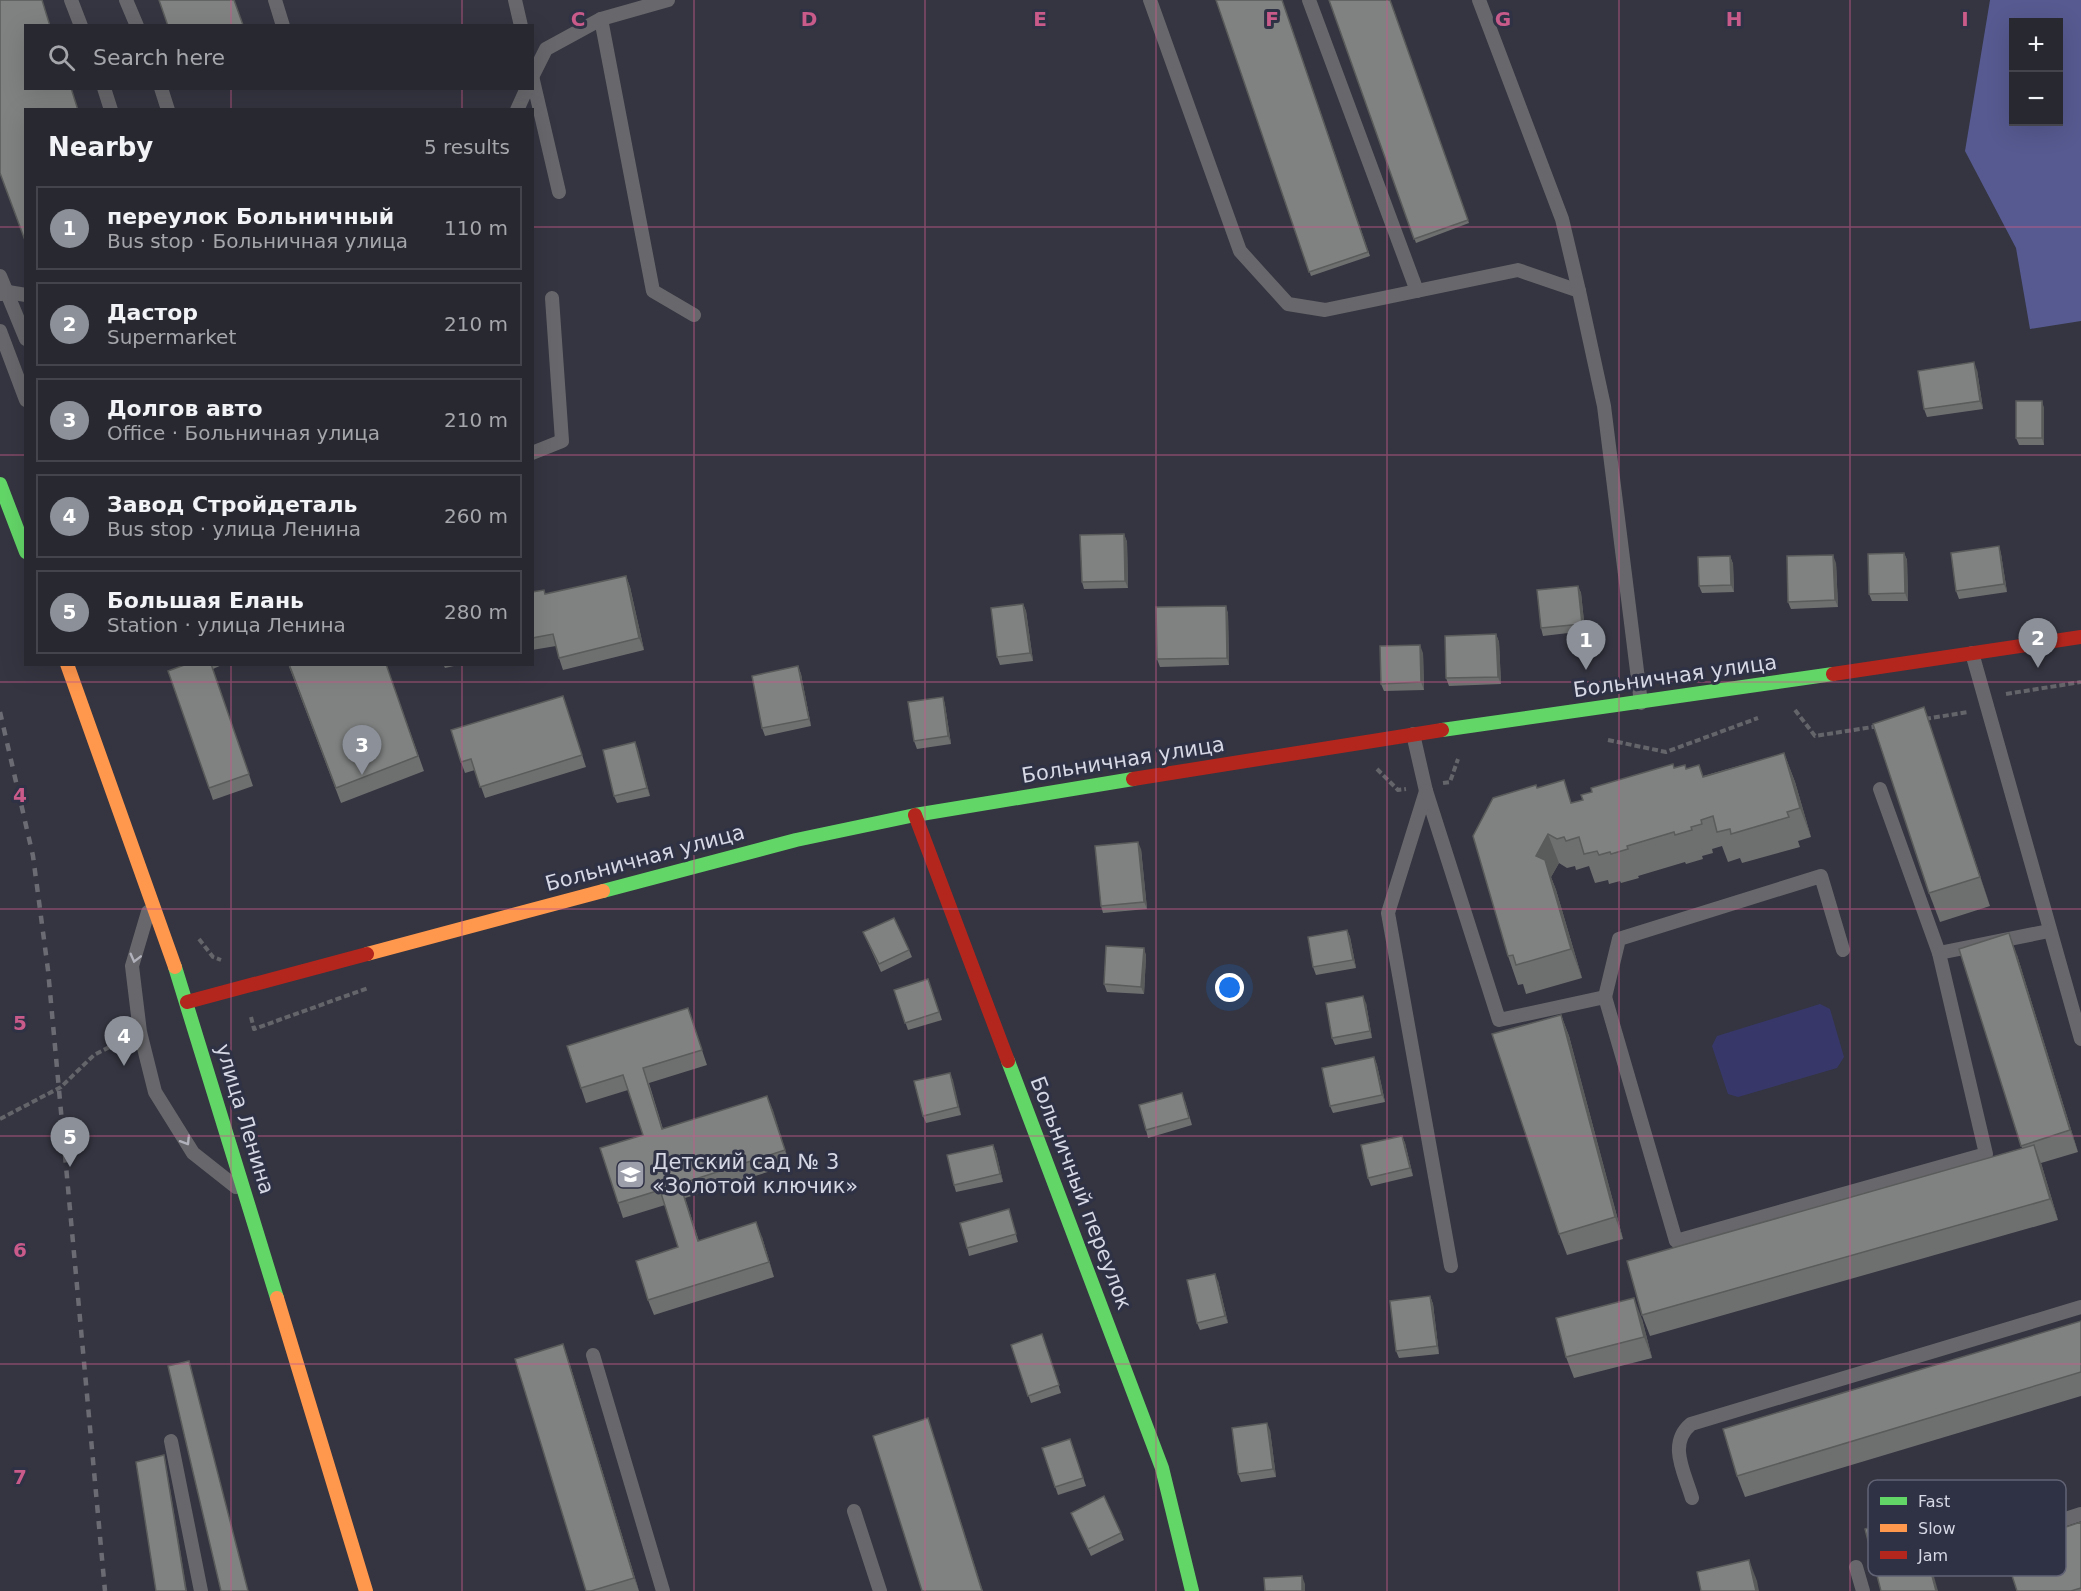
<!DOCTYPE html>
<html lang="en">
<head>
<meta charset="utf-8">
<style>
	body { margin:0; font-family:"DejaVu Sans",sans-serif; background:#2f3038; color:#f1f3f6 }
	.controls { position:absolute; right:18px; top:18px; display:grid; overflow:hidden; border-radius:0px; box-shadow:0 6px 24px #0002 }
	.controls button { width:54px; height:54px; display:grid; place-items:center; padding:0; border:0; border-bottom:2px solid #43444c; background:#272830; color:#f1f3f6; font:30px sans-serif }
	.you { position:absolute; left:1230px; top:988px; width:21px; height:21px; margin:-15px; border:4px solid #fff; border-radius:50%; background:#1a73e8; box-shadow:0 0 0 9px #1a73e833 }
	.badge { display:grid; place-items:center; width:39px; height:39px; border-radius:50%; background:#8c9099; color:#fff; font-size:20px; font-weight:700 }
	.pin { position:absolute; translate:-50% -50px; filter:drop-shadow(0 2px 3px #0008) }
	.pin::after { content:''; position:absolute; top:32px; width:21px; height:18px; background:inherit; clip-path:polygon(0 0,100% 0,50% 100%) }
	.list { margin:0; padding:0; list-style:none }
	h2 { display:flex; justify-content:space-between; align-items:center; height:78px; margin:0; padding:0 24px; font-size:26px }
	h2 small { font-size:20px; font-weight:400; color:#a4a6ab }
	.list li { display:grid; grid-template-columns:39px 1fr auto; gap:18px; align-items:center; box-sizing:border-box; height:84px; margin:0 12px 12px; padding:0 12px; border:2px solid #43444c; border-radius:0px }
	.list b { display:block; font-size:22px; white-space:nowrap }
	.list p { margin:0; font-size:20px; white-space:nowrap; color:#a4a6ab }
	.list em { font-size:20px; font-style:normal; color:#a4a6ab }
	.icon { flex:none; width:33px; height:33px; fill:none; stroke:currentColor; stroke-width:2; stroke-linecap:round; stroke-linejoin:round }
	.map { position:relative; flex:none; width:2081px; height:1591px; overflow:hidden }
	.search { position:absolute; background:#272830; box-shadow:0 6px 24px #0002; left:24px; top:24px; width:510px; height:66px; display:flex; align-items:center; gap:15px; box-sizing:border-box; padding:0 21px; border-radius:0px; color:#a4a6ab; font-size:22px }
	.panel { position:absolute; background:#272830; box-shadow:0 6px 24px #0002; left:24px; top:108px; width:510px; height:558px; border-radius:0px }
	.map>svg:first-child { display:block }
	.green { fill:#373869 }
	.forest { fill:#565a90; fill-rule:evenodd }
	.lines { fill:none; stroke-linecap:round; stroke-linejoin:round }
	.path { stroke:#64656a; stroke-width:4; stroke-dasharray:6 3; stroke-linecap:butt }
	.lane { stroke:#68686c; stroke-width:14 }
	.fast { stroke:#63d668; stroke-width:14 }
	.slow { stroke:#ff974d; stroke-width:14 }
	.jam { stroke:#b3261e; stroke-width:14 }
	.rail { stroke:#6b6c73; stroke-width:4.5; stroke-dasharray:8 8; stroke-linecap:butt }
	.wall { fill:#6e7070 }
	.shaded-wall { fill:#5a5b5b }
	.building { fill:#808282; stroke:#5a5b5b; stroke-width:1.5 }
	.oneway { stroke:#b0b1bb }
	.grid { fill:none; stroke:#c95b8b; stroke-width:1.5; stroke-opacity:0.55 }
	.labels { text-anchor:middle; stroke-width:6; stroke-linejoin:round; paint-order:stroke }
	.street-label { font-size:21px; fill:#d6d8e5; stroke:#2f3145 }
	.poi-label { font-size:21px; fill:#d6d8e5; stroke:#2f3145; text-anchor:start }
	.key { fill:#2f3145; stroke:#616375; stroke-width:1.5 }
	.key-label { font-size:16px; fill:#d6d8e5 }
	.grid-label { font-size:20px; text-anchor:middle; font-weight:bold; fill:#c95b8b; stroke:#2f3145; stroke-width:6; stroke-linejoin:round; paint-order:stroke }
</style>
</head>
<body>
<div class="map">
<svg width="2081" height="1591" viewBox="0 0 2081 1591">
	<rect width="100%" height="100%" fill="#343540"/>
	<path class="green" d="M1820,1004L1830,1009L1844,1057L1837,1068L1738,1097L1728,1094L1712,1046L1717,1036Z"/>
	<path class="forest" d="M1990,0H2081V321L2030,329L2016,248L1965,151ZM2014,22H2058V122H2014Z"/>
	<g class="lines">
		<g class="path">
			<path d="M2006,694L2081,682"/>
			<path d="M1795,710L1815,736L1879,726"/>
			<path d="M1925,719L1968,712"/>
			<path d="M1608,740L1666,752L1758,718"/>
			<path d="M1377,769L1398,790L1406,789"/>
			<path d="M1443,783L1450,782L1458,759"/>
			<path d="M199,939L213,957L221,960"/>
			<path d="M251,1017L254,1029L368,988"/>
			<path d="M0,1119L61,1087L94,1055L123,1040"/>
		</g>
		<g class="lane">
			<path d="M71,0L81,26"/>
			<path d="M126,0L137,26"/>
			<path d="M275,0L283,26"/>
			<path d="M515,0L521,26"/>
			<path d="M1150,0L1240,251L1288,304L1325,310L1518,270L1579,291L1604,406L1641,703"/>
			<path d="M1309,0L1417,291"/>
			<path d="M1479,0L1562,219L1579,291"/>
			<path d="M601,19L653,291L694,315"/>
			<path d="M532,76L559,192"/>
			<path d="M532,77L546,49L601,19L668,0"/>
			<path d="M104,88L111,110"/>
			<path d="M161,88L168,110"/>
			<path d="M517,110L527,88"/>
			<path d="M0,276L26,339"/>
			<path d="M1,294L8,292L26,295"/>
			<path d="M0,331L26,400"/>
			<path d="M532,453L562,441L552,298"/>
			<path d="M1972,653L2081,1039"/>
			<path d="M1413,734L1426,791L1499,1020L1605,997L1676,1241L1986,1154L1939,953L2049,931"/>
			<path d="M1880,789L1939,953"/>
			<path d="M1426,791L1388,913L1451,1266"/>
			<path d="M148,912L132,966L140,1032L155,1092L193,1153L236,1187"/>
			<path d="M1605,997L1619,939L1821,876L1843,950"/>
			<path d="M593,1355L663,1591"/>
			<path d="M171,1441L201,1591"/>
			<path d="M1692,1498C1685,1473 1667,1444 1691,1424L2081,1307"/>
			<path d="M854,1511L880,1591"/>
			<path d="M2053,1523L2081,1514"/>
			<path d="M1856,1567L1863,1591"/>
		</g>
		<g class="fast">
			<path d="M0,484L26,552"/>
			<path d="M1442,730L1833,674"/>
			<path d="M603,891L796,840L915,815L1133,779"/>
			<path d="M175,967L277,1298"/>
			<path d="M1008,1061L1162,1468L1192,1591"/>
		</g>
		<g class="slow">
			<path d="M67,664L175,967"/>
			<path d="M367,954L603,891"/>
			<path d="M277,1298L366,1591"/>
		</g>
		<g class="jam">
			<path d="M1833,674L2081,637"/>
			<path d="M1133,779L1442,730"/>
			<path d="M915,815L1008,1061"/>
			<path d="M187,1002L367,954"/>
		</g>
		<path class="rail" d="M0,712L33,856L48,970L105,1591"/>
	</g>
	<g class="wall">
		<path d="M1216,0H1282L1370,256L1311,276Z"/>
		<path d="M1329,0H1390L1469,223L1416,243Z"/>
		<path d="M1977,370L1983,409L1927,417L1924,409Z"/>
		<path d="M2042,401L2044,409V445H2019L2016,438Z"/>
		<path d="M1124,534L1127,542L1128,588L1084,589L1082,582Z"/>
		<path d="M1999,546L2001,554L2007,592L1959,599L1956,591Z"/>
		<path d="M1904,553L1907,560L1908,601H1872L1869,594Z"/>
		<path d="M1730,556L1733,564L1734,592L1702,593L1699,586Z"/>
		<path d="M1836,563L1838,607L1791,609L1788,602Z"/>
		<path d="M626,576L630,587L644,650L563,670L559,658L556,646L532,650V592L546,594Z"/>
		<path d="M1578,586L1581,593L1585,631L1543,636L1541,628Z"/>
		<path d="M1023,604L1026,611L1033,661L1000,665L997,657Z"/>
		<path d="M1226,606L1228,614L1229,665L1160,667L1157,659Z"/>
		<path d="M1496,634L1499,642L1501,684L1449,686L1446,678Z"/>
		<path d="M1423,653L1424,690L1384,691L1381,684Z"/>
		<path d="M187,664H224L213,669L253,786L213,800L168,671Z"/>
		<path d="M288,664H386L424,771L341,803Z"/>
		<path d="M443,664H463L445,668Z"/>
		<path d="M798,666L801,674L811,726L765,736L762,728Z"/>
		<path d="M563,696L586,767L485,798L475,770L465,773L461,762Z"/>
		<path d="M943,697L945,705L951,744L917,749L914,741Z"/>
		<path d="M1934,737L1990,906L1940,922L1929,893Z"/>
		<path d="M635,742L650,796L617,803L614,796Z"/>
		<path d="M1784,753L1795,782L1811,837L1798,841L1800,847L1742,863L1740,858L1728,862L1722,846L1712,849L1713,853L1702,856L1703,859L1686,864L1685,862L1638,876L1639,878L1621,883L1620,881L1609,884L1608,880L1595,883L1589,866L1576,870L1575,866L1567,868L1559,863L1551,877L1556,890L1582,978L1526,994L1523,984L1518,985L1508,956L1537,788L1573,803L1674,768L1687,769L1703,776Z"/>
		<path d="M1141,849L1147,909L1103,913L1101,906Z"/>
		<path d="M1347,930L1350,937L1356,968L1316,975L1313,967Z"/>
		<path d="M863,932L909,950L912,957L881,972Z"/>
		<path d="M1144,948L1146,956L1144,994L1107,992L1104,984Z"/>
		<path d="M1959,949L2017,955L2078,1152L2041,1163L2058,1220L1650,1336L1642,1315L2022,1148Z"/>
		<path d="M928,979L942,1020L908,1030L894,990Z"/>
		<path d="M1366,1003L1372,1038L1335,1045L1332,1038Z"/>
		<path d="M688,1008L707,1065L649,1083L663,1129L767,1096L790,1165L685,1198L699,1241L762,1237L774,1277L654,1315L648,1300L678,1247L665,1205L623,1218L618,1203L643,1135L628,1090L586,1103L581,1088Z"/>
		<path d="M1561,1015L1569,1036L1623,1239L1567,1255L1559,1234Z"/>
		<path d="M1374,1057L1377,1065L1385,1102L1333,1113L1330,1106Z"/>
		<path d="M950,1073L961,1115L926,1123L923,1116Z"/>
		<path d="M1185,1101L1192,1125L1148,1138L1146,1130Z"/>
		<path d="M1402,1136L1405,1143L1413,1176L1371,1186L1368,1178Z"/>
		<path d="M993,1145L996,1152L1003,1182L956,1192L954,1185Z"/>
		<path d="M1011,1217L1018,1242L969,1256L967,1248Z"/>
		<path d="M1218,1281L1228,1323L1200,1330L1197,1323Z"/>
		<path d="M1430,1296L1433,1304L1439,1354L1399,1358L1396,1351Z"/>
		<path d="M1642,1319L1652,1358L1574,1378L1566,1357Z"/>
		<path d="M2081,1321V1396L1745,1497L1737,1476Z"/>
		<path d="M1042,1334L1061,1393L1031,1403L1011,1345Z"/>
		<path d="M563,1344L570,1365L639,1591H586Z"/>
		<path d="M1270,1430L1276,1477L1241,1482L1238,1474Z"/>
		<path d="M1070,1439L1086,1486L1058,1495L1042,1448Z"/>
		<path d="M1071,1513L1121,1533L1124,1540L1091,1556Z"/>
		<path d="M2081,1522V1591H2017Z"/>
	</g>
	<g class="shaded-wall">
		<path d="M1974,362L1977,370L1983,409L1980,401Z"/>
		<path d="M2042,401L2044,409V445L2042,438Z"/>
		<path d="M1124,534L1127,542L1128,588L1125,581Z"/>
		<path d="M1999,546L2001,554L2007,592L2004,584Z"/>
		<path d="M1904,553L1907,560L1908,601L1905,593Z"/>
		<path d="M1833,555L1836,563L1838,607L1835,600Z"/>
		<path d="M1730,556L1733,564L1734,592L1731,585Z"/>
		<path d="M626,576L630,587L644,650L639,638Z"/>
		<path d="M1578,586L1581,593L1585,631L1582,624Z"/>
		<path d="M1023,604L1026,611L1033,661L1030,653Z"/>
		<path d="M1226,606L1228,614L1229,665L1227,658Z"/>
		<path d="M1496,634L1499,642L1501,684L1498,677Z"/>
		<path d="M1420,645L1423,653L1424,690L1421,682Z"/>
		<path d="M798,666L801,674L811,726L809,719Z"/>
		<path d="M943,697L945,705L951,744L948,736Z"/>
		<path d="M1924,707L1934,737L1990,906L1980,877Z"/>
		<path d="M635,742L638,749L650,796L647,788Z"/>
		<path d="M1784,753L1795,782L1811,837L1800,808Z"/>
		<path d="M1548,834L1559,863L1551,877L1556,890L1582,978L1536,856Z"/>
		<path d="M1138,842L1141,849L1147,909L1144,902Z"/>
		<path d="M1347,930L1350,937L1356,968L1353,960Z"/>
		<path d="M2009,933L2017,955L2078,1152L2070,1130Z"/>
		<path d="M1144,948L1146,956L1144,994L1141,987Z"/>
		<path d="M1363,996L1366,1003L1372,1038L1370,1031Z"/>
		<path d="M1561,1015L1569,1036L1623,1239L1615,1217Z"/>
		<path d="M1374,1057L1377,1065L1385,1102L1382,1095Z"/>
		<path d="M950,1073L953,1080L961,1115L958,1107Z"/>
		<path d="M767,1096L773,1110L790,1165Z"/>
		<path d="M1402,1136L1405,1143L1413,1176L1410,1168Z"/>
		<path d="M993,1145L996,1152L1003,1182L1000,1174Z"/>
		<path d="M2034,1145L2042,1166L2058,1220L2050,1199Z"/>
		<path d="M756,1222L762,1237L774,1277L769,1262Z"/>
		<path d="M1215,1274L1218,1281L1228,1323L1225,1316Z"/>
		<path d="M1430,1296L1433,1304L1439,1354L1437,1346Z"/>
		<path d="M1634,1298L1642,1319L1652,1358L1644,1337Z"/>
		<path d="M563,1344L570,1365L639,1591L634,1578Z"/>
		<path d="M928,1418L935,1440L983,1591H982Z"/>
		<path d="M1267,1423L1270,1430L1276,1477L1273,1469Z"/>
		<path d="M164,1455L165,1458L187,1591H186Z"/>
		<path d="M1916,1515L1923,1537L1938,1591H1936Z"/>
		<path d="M1749,1560L1757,1581L1759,1591H1756Z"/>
		<path d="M1302,1576L1305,1584V1591H1302Z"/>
	</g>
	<g class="building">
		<path d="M0,0H42L50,26H26V88H71L78,110H26V243L0,173Z"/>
		<path d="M159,0H234L243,25L168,26Z"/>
		<path d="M1216,0H1282L1368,252L1309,272Z"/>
		<path d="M1329,0H1390L1468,220L1414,239Z"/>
		<path d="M1974,362L1980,401L1924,409L1918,371Z"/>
		<rect x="2016" y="401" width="26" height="37"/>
		<path d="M1124,534L1125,581L1082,582L1080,535Z"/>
		<path d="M1999,546L2004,584L1956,591L1951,553Z"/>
		<path d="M1904,553L1905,593L1869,594L1868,554Z"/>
		<path d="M1833,555L1835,600L1788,602L1787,556Z"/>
		<path d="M1730,556L1731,585L1699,586L1698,557Z"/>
		<path d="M626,576L639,638L559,658L553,634L532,638V592L544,590L545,594Z"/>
		<path d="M1578,586L1582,624L1541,628L1537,590Z"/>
		<path d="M1023,604L1030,653L997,657L991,608Z"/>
		<path d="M1226,606L1227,658L1157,659L1156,607Z"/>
		<path d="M1496,634L1498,677L1446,678L1445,636Z"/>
		<path d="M1420,645L1421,682L1381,684L1380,646Z"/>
		<path d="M187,664H211L249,774L209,788L168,671Z"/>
		<path d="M289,664H386L418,756L336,788Z"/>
		<path d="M798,666L809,719L762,728L752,676Z"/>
		<path d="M563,696L582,755L480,787L471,759L461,762L451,730Z"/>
		<path d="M943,697L948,736L914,741L908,702Z"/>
		<path d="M1924,707L1980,877L1929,893L1873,724Z"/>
		<path d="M635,742L647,788L614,796L603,750Z"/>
		<path d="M1784,753L1800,808L1787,812L1789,817L1731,834L1730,829L1717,832L1713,816L1701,820L1702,824L1691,827L1692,830L1675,835L1674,832L1627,846L1628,849L1611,854L1610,852L1599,855L1597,851L1584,854L1579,837L1566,841L1564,837L1557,839L1548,834L1536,856L1545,860L1571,949L1516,965L1513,955L1508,956L1473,836L1493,798L1536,785L1537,788L1564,780L1571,803L1583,800L1581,795L1592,792L1591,788L1673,764L1674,768L1685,765L1686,769L1699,765L1703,777Z"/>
		<path d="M1138,842L1144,902L1101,906L1095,846Z"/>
		<path d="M894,918L909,950L879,964L863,932Z"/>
		<path d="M1347,930L1353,960L1313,967L1308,937Z"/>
		<path d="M2009,933L2070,1130L2021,1146L1959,949Z"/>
		<path d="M1106,946L1144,948L1141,987L1104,984Z"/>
		<path d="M928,979L939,1012L905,1023L894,990Z"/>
		<path d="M1363,996L1370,1031L1332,1038L1326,1003Z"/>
		<path d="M688,1008L702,1050L643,1068L662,1129L767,1096L785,1150L680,1184L698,1241L756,1222L769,1262L648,1300L636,1261L678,1247L660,1190L618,1203L600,1148L643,1135L623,1075L581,1088L567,1046Z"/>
		<path d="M1561,1015L1615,1217L1559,1234L1492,1034Z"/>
		<path d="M1374,1057L1382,1095L1330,1106L1322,1068Z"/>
		<path d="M950,1073L958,1107L923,1116L914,1081Z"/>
		<path d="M1182,1093L1189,1118L1146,1130L1139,1105Z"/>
		<path d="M1402,1136L1410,1168L1368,1178L1361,1145Z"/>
		<path d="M993,1145L1000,1174L954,1185L947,1155Z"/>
		<path d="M2034,1145L2050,1199L1642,1315L1627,1261Z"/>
		<path d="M1009,1209L1016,1234L967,1248L960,1223Z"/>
		<path d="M1215,1274L1225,1316L1197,1323L1187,1280Z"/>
		<path d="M1430,1296L1437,1346L1396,1351L1390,1301Z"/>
		<path d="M1634,1298L1644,1337L1566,1357L1556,1318Z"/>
		<path d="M2081,1321V1372L1737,1476L1723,1429Z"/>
		<path d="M1042,1334L1059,1385L1028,1396L1011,1345Z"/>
		<path d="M563,1344L634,1578L591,1591H586L515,1359Z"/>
		<path d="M189,1361L248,1591H221L168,1366Z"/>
		<path d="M928,1418L982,1591H922L873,1436Z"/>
		<path d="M1267,1423L1273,1469L1238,1474L1232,1428Z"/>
		<path d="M1070,1439L1083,1478L1055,1487L1042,1448Z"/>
		<path d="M164,1455L186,1591H156L136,1462Z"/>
		<path d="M1104,1496L1121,1533L1088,1549L1071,1513Z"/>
		<path d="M1916,1515L1936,1591H1881L1865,1529Z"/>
		<path d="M2081,1522V1588L2071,1591H2017L2003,1548Z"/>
		<path d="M1749,1560L1756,1591H1701L1697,1572Z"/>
		<path d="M1302,1576V1591H1265L1264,1578Z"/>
	</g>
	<defs><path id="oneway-chevron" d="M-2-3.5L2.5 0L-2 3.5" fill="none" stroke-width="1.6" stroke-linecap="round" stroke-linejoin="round" transform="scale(1.5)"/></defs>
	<g class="oneway">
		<use href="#oneway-chevron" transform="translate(135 958) rotate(104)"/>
		<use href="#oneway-chevron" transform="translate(186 1141) rotate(58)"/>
	</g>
	<path class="grid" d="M231,0V26M462,0V26M694,0V1591M925,0V1591M1156,0V1591M1387,0V1591M1619,0V1591M1850,0V1591M231,88V110M462,88V110M0,227H26M532,227H2081M0,455H26M532,455H2081M231,664V1591M462,664V1591M0,682H2081M0,909H2081M0,1136H2081M0,1364H2081"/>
	<defs>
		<symbol id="school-square" viewBox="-11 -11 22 22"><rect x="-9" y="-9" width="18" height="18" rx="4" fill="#9d9fab" stroke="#2f3145"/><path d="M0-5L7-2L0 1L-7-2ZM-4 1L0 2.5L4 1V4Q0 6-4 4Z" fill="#fff"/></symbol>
	</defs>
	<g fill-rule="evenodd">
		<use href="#school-square" x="614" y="1158" width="33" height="33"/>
	</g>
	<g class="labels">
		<g class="street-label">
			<text transform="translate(1675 676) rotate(-8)" y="7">Больничная улица</text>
			<text transform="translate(1123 760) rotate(-9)" y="7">Больничная улица</text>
			<text transform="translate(645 858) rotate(-15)" y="7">Больничная улица</text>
			<text transform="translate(245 1119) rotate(73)" y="7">улица Ленина</text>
			<text transform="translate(1081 1193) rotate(69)" y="7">Больничный переулок</text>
		</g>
		<g class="poi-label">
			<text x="652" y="1169">Детский сад № 3<tspan x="652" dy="24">«Золотой ключик»</tspan></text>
		</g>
	</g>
	<rect x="1868" y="1480" width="198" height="96" rx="9" class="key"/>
	<rect x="1880" y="1497" width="27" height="8" fill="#63d668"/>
	<rect x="1880" y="1524" width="27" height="8" fill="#ff974d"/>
	<rect x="1880" y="1551" width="27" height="8" fill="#b3261e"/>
	<g class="key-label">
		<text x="1918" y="1507">Fast</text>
		<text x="1918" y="1534">Slow</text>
		<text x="1918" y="1561">Jam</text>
	</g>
	<g class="grid-label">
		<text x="578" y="26">C</text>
		<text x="809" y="26">D</text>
		<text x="1040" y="26">E</text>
		<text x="1272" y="26">F</text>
		<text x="1503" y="26">G</text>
		<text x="1734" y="26">H</text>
		<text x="1965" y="26">I</text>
		<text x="20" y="802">4</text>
		<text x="20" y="1030">5</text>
		<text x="20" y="1257">6</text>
		<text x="20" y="1484">7</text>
	</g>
</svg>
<div class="controls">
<button>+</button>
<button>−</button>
</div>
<div class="you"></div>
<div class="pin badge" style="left:1586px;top:670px">1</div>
<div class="pin badge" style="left:2038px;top:668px">2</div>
<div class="pin badge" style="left:362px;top:775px">3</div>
<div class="pin badge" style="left:124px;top:1066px">4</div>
<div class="pin badge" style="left:70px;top:1167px">5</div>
<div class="search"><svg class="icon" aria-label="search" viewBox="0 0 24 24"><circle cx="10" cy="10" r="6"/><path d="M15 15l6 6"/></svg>Search here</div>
<section class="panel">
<h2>Nearby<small>5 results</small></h2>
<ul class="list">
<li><span class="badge">1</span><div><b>переулок Больничный</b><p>Bus stop · Больничная улица</p></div><em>110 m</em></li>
<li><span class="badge">2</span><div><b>Дастор</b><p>Supermarket</p></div><em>210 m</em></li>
<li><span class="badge">3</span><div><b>Долгов авто</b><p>Office · Больничная улица</p></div><em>210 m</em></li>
<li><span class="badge">4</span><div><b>Завод Стройдеталь</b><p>Bus stop · улица Ленина</p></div><em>260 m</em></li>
<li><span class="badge">5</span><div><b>Большая Елань</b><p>Station · улица Ленина</p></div><em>280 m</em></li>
</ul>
</section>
</div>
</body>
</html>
